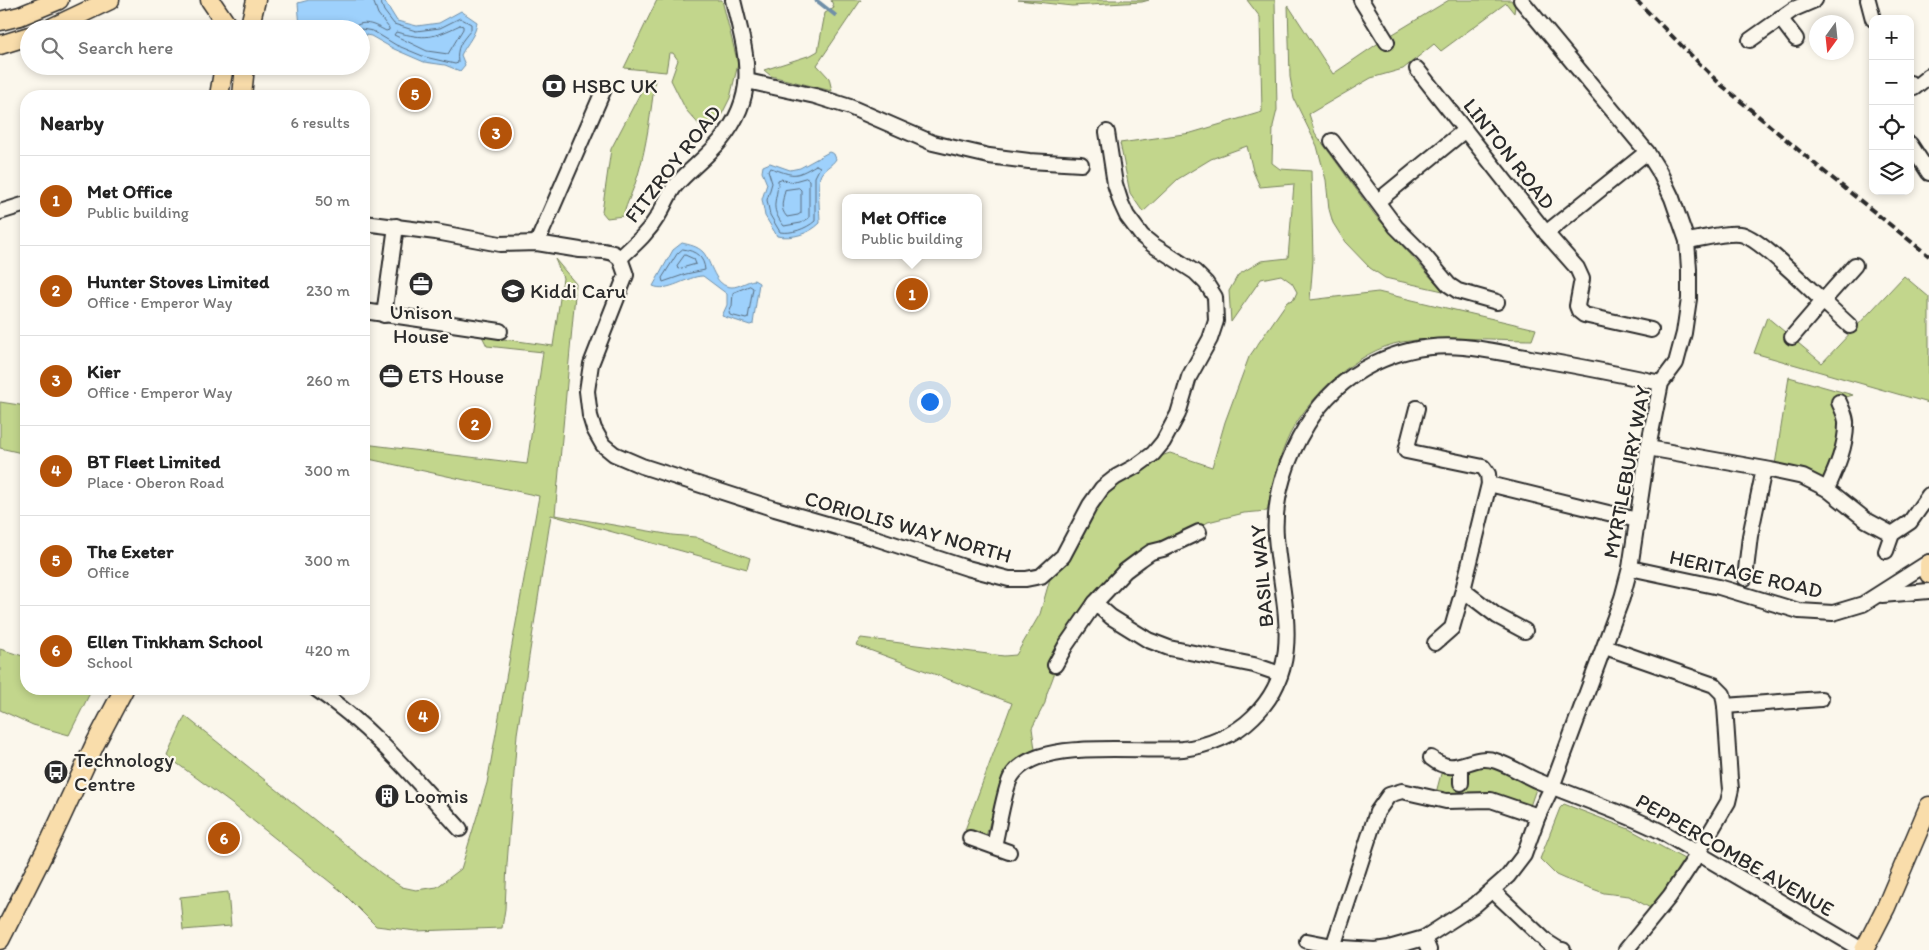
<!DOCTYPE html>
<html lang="en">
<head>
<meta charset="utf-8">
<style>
	body { margin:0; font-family:Itim,sans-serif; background:#f6f6f6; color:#222 }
	.controls { position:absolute; right:15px; top:15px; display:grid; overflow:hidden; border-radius:10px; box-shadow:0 2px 8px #0003 }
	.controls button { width:45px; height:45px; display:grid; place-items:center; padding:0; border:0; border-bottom:1px solid #e0e0e0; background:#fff; color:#222; font:25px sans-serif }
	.compass { position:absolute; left:1809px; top:15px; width:45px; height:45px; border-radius:50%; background:#fff; box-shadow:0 2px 8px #0003; rotate:195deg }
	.you { position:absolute; left:929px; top:401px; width:18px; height:18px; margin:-12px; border:4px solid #fff; border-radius:50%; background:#1a73e8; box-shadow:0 0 0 8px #1a73e833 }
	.badge { display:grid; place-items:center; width:32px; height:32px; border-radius:50%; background:#b45309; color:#fff; font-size:16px; font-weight:700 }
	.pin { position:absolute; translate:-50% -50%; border:2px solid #fff; box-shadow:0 1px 5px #0006 }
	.popup { position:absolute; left:842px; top:194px; width:140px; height:65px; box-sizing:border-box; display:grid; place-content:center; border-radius:10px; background:#fff; filter:drop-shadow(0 1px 4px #0005); font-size:16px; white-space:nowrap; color:#767676 }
	.popup b { font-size:19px; color:#222 }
	.popup::after { content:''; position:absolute; left:50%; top:100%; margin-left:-10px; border:10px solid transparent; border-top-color:#fff }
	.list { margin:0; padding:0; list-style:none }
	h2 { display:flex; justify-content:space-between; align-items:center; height:65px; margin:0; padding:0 20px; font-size:21px }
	h2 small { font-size:16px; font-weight:400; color:#767676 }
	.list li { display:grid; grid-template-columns:32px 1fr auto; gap:15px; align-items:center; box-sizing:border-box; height:90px; padding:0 20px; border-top:1px solid #e0e0e0 }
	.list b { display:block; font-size:19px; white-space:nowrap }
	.list p { margin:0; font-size:16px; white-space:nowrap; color:#767676 }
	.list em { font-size:16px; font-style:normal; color:#767676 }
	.icon { flex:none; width:28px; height:28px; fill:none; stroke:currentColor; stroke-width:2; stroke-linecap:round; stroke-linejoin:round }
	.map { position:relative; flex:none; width:1929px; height:950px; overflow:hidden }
	.search { position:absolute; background:#fff; box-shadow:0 2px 8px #0003; left:20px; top:20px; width:350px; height:55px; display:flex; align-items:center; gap:12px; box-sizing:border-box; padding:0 18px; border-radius:28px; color:#767676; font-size:19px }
	.panel { position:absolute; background:#fff; box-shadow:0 2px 8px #0003; left:20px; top:90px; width:350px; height:605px; border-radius:20px }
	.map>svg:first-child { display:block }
	.green { fill:#c2d68c; stroke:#76805c }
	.water { fill:#9ed1fc; stroke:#708fa8 }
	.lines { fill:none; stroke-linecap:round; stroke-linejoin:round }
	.shore { stroke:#596d7f; stroke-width:1 }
	.stream { stroke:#708fa8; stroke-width:4 }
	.minor-casing { stroke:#2b2b2b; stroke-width:18 }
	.major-casing { stroke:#2b2b2b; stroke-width:21 }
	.minor { stroke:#fbf7ec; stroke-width:14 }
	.major { stroke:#f9ddab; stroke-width:18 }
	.rail { stroke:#2b2b2b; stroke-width:4; stroke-dasharray:8 4; stroke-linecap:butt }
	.labels { text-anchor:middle; stroke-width:4.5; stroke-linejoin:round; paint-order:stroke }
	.poi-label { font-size:21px; fill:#2b2b2b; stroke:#fbf7ec; text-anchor:start }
	.street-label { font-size:21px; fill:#2b2b2b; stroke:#fbf7ec }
</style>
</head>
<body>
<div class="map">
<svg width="1929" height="950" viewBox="0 0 1929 950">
	<rect width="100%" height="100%" fill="#fbf7ec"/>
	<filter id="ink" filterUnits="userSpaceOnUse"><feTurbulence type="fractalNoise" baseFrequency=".02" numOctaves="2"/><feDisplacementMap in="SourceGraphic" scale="10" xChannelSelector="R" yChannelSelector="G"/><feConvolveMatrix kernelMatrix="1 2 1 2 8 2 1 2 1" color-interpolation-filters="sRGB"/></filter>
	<g filter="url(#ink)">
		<g class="green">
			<path d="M657,0H722L738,64L730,98L715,128L704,130L686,110L671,80L678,60L673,53H669L666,72L624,68Z"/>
			<path d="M831,0H861L817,65L829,78L832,91L771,76L764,70L811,55L818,51L825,13L834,8Z"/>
			<path d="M1018,0H1149L1142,2L1072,6Z"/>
			<path d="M1247,0H1275L1277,110L1273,126L1272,163L1280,169L1311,171L1313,260L1310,300L1378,292L1536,329L1532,340C1491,340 1442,335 1402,342C1358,350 1310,395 1290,434C1278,458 1273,484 1267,511L1244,513L1208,522L1200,527L1188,528L1160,545L1155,543C1119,561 1092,590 1074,626C1063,647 1056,671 1047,693L1045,703L1032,728L1035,749C1030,752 1018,757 1015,760C1001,773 992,817 986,836L965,830L1012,703L856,645L861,638L1004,656L1016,655L1040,614L1053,568L1069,554L1081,538L1097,500L1115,480L1161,456L1170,453L1212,467L1225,422L1249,357L1287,302L1294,299L1297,292L1292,283L1281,275L1261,279L1231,322L1229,291L1238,275L1261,261L1288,258L1294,184L1260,187L1253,171L1247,146L1211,159L1178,179L1143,212L1130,193L1120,143L1191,133L1262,112L1260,17Z"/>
			<path d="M1449,0H1511L1515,6L1514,13L1506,3L1441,51L1434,44L1403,69L1371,78L1309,114L1315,133L1375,215L1443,291L1385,278L1370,268L1345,242L1333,223L1329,209L1326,180L1317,146L1294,99L1290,77L1288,5L1333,74L1383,40Z"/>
			<path d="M655,79C651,111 647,144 638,175C634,189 627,202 623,216L607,218L602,212L611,149L645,84Z"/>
			<path d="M555,259L576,284L555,515L672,535L695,537L750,558L747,569L551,515L517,734L507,864L505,909L502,928L416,931L376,926L340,890L236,807L167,756L185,716L382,874L402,887L416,890L437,887L461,869L487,783L539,496L364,458V444L527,464L543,352L487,346L482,336L553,346L563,278Z"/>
			<path d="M1904,276L1929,297V403L1754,353L1767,317L1822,363Z"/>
			<path d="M1789,377L1853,395L1830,402L1840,420L1834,456L1825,479L1800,470L1775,465Z"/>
			<path d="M0,402L26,406V454L0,448Z"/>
			<path d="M0,649L26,657V689H92L69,735L33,725L0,710Z"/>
			<path d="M1487,763L1537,786L1529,809L1436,793L1442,770L1467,769Z"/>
			<path d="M1564,804L1629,829L1686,860L1665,894L1652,909L1629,896L1604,893L1565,879L1556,875L1540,859L1560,808Z"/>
			<path d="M228,892L231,926L183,930L180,897Z"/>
		</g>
		<g class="water">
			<path d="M309,0H384L397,21L417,26L439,23L461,11L477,22C476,35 467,43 461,55L465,65L460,71L445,65L424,62L394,49L371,36L361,34V29H302L300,27L298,3Z"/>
			<path d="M829,152L834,154L836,159C832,166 822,169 820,177C817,187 820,212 820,223C809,234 792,239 777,236L765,216L762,199L767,184L762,172L763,166L770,163L790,170L800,168Z"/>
			<path d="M682,243C690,245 697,246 703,252C712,262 714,287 732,287C739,287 747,281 754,280L759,283L753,324L750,325L722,316L727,305V294L703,276C687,276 668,293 653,286L673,250Z"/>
		</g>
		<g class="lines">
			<g class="shore">
				<path d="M460,25L463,26V29L448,54L427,51L394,35L396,32C426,40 433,38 460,25Z"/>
				<path d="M352,29C362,18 375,25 386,31L389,30V28L378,14L373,0"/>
				<path d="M361,29L373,31L396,45L425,57L455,64L458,63C456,47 461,42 471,30V24L460,18L440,28L416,31L394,24L384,11L380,0"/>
				<path d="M816,165L820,167L815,177V221C806,229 791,234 780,232L770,215L767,200L772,183L768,170L771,168C794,176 794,178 816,165Z"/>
				<path d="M806,178L809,180V218L801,223L784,226C768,206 778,201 778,180L781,179L790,182Z"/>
				<path d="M799,188L801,190V213L798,215L787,217C779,208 783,201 785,190Z"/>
				<path d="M683,249C696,251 704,257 705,270L686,274L663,282L662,278L677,254Z"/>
				<path d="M685,255L694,259L696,264L678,269L677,266Z"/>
				<path d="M750,286L753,288L748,318L746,319L730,315L729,313L732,306L733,293Z"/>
			</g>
			<path class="stream" d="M816,0L835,15"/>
			<defs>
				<g id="minor">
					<path d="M1361,0L1387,42"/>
					<path d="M1868,0L1873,19"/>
					<path d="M1780,18L1796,39"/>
					<path d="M1750,40L1794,9L1815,0"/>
					<path d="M1417,69L1546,233L1577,268L1582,279L1577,306L1579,311L1584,315L1651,330"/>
					<path d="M747,81L815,96L850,107L933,143L989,156L1029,161L1081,164"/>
					<path d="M1910,83L1914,88L1929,76"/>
					<path d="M1332,141L1396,227L1423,254L1449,285L1458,291L1497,302"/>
					<path d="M1910,144L1929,173"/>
					<path d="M1378,201L1465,130"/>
					<path d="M0,212L26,204"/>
					<path d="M364,223L436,232L500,244L537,243L580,250L604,251L613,253L620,258L626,275L591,364L587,391L590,416L594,429L603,445L614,454L642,466L775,509L875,538L967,568L1009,579H1026L1041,576L1063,556L1090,505L1102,488L1116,477L1138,465L1153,454L1163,442L1178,414L1189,377L1210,339L1216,321L1215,297L1206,283L1195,272L1153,245L1142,236L1127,216L1121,203L1115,184L1107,132"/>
					<path d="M1546,233L1647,152"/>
					<path d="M1687,241C1702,239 1725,232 1740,234C1758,236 1807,287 1823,301L1855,265"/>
					<path d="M537,243L604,89"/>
					<path d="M620,258C634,245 648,233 658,216C664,207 668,195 675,186C689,170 707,157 721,140C760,92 746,55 733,0"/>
					<path d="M364,311L500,331"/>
					<path d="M384,315L396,226"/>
					<path d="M1792,337L1823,301L1850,326"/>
					<path d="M1417,408L1406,451L1483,467L1488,474L1489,484L1637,520"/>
					<path d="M1648,448L1771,470L1803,477L1827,489L1866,520L1892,534"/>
					<path d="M1827,489C1836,469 1846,447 1846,425C1847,418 1842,409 1839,402"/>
					<path d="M1886,551L1892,534L1910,522L1929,495"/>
					<path d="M1630,568L1719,587L1799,611L1833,613L1863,604L1929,562"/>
					<path d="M1745,578L1750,536L1764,469"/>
					<path d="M1463,590L1497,616L1525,631"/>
					<path d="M1882,595L1929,591"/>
					<path d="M1095,603L1125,571L1141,559L1151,552L1163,549L1199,532"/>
					<path d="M1435,643L1452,628L1463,590L1489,484"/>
					<path d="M1605,647L1714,685L1723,694L1725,706L1730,779L1731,789L1728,802L1693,861L1670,896L1626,950"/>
					<path d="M1055,665L1066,645L1095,603L1111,617L1148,640L1169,648L1254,665L1280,674"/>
					<path d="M316,689C371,726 416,780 460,829"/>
					<path d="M1725,706L1821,699"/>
					<path d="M1431,758C1457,779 1470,752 1496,761C1511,766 1524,775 1538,781C1579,798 1622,812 1662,832L1862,950"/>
					<path d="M1461,765V783"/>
					<path d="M970,838L1009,852"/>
					<path d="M994,846C998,830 1004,790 1011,777C1035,736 1141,753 1183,749C1208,746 1235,735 1253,717C1307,665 1281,601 1276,537C1273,498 1287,457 1307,425C1339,371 1401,341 1464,347C1486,349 1508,354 1530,358C1574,365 1618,374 1661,383"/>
					<path d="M1493,891L1547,942L1558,949L1563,950"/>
					<path d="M1424,938L1429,950"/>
					<path d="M1307,941L1343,948L1375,950L1389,948L1424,938L1475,905L1508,876L1524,855L1538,816L1552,787L1622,598L1630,568L1648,448L1661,383L1676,363L1684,333L1689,299V269L1687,241L1672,198L1659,171L1647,152L1521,0"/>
					<path d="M1333,947L1377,812L1389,795L1402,791L1446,801L1491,800L1538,816"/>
				</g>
				<g id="major">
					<path d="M210,0L227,25"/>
					<path d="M0,21L20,16L59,0"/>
					<path d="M49,29L110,0"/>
					<path d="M249,29L256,0"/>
					<path d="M0,45L29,36"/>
					<path d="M219,96L224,66"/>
					<path d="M242,96L245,66"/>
					<path d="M1929,564V574"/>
					<path d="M0,940L51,839L95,744L124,689"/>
					<path d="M1864,950L1886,907L1929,806"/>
				</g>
			</defs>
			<use href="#minor" class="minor-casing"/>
			<use href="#major" class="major-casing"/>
			<use href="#minor" class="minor"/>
			<use href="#major" class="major"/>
			<path class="rail" d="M1636,0L1719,83L1821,169L1929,256"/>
		</g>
	</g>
	<defs>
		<symbol id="bank-disc" viewBox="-11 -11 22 22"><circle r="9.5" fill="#2b2b2b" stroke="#fbf7ec"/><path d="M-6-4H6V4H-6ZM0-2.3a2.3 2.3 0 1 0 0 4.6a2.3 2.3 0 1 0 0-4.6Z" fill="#fff"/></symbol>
		<symbol id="office-disc" viewBox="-11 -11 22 22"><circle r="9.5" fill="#2b2b2b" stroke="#fbf7ec"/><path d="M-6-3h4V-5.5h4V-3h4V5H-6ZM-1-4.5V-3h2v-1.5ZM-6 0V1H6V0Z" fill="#fff"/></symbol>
		<symbol id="school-disc" viewBox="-11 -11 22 22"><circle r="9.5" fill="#2b2b2b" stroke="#fbf7ec"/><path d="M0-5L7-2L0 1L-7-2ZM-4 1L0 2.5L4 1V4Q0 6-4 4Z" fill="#fff"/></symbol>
		<symbol id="bus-disc" viewBox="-11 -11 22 22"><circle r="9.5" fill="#2b2b2b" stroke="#fbf7ec"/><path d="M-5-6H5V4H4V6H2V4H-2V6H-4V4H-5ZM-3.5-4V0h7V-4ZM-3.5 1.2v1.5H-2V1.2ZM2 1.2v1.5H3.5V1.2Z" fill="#fff"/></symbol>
		<symbol id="building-disc" viewBox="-11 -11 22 22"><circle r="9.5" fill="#2b2b2b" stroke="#fbf7ec"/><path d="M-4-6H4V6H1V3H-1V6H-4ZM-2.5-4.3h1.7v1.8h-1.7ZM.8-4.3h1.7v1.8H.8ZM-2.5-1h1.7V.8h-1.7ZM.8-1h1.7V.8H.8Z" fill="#fff"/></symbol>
	</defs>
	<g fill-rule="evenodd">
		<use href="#bank-disc" x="540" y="72" width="28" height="28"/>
		<use href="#office-disc" x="407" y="270" width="28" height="28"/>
		<use href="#school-disc" x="499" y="277" width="28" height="28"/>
		<use href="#office-disc" x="377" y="362" width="28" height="28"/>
		<use href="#bus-disc" x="42" y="758" width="28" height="28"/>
		<use href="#building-disc" x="373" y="782" width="28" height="28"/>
	</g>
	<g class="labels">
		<g class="poi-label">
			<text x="572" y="93">HSBC UK</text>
			<text x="530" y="298">Kiddi Caru</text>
			<text x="421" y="319" text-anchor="middle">Unison<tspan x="421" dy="24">House</tspan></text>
			<text x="408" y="383">ETS House</text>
			<text x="74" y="767">Technology<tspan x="74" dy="24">Centre</tspan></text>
			<text x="404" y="803">Loomis</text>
		</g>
		<g class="street-label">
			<text transform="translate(1509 154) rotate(52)" y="7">LINTON ROAD</text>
			<text transform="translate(673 164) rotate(-52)" y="7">FITZROY ROAD</text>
			<text transform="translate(1627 472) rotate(-79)" y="7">MYRTLEBURY WAY</text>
			<text transform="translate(908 527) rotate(16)" y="7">CORIOLIS WAY NORTH</text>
			<text transform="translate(1746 574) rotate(13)" y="7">HERITAGE ROAD</text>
			<text transform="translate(1262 576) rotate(-95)" y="7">BASIL WAY</text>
			<text transform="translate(1735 855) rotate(30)" y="7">PEPPERCOMBE AVENUE</text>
		</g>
	</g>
</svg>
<div class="controls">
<button>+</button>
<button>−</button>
<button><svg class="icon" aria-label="locate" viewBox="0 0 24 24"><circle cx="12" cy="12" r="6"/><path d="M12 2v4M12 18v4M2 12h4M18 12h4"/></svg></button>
<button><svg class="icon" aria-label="layers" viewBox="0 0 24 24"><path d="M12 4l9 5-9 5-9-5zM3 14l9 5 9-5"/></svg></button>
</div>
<svg class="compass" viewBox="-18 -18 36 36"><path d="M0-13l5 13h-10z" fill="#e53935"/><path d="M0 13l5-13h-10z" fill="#767676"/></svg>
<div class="you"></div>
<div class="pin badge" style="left:912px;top:294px">1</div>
<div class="popup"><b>Met Office</b>Public building</div>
<div class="pin badge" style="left:475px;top:424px">2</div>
<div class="pin badge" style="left:496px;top:133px">3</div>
<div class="pin badge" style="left:423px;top:716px">4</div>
<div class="pin badge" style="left:415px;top:94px">5</div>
<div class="pin badge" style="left:224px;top:838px">6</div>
<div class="search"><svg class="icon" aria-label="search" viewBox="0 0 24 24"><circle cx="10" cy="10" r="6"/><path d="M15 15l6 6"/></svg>Search here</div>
<section class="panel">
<h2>Nearby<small>6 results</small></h2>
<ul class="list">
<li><span class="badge">1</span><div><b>Met Office</b><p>Public building</p></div><em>50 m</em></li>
<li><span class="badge">2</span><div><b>Hunter Stoves Limited</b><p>Office · Emperor Way</p></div><em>230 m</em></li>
<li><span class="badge">3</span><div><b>Kier</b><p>Office · Emperor Way</p></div><em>260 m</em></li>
<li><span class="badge">4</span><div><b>BT Fleet Limited</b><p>Place · Oberon Road</p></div><em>300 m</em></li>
<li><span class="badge">5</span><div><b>The Exeter</b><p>Office</p></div><em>300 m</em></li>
<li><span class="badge">6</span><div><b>Ellen Tinkham School</b><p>School</p></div><em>420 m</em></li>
</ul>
</section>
</div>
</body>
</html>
